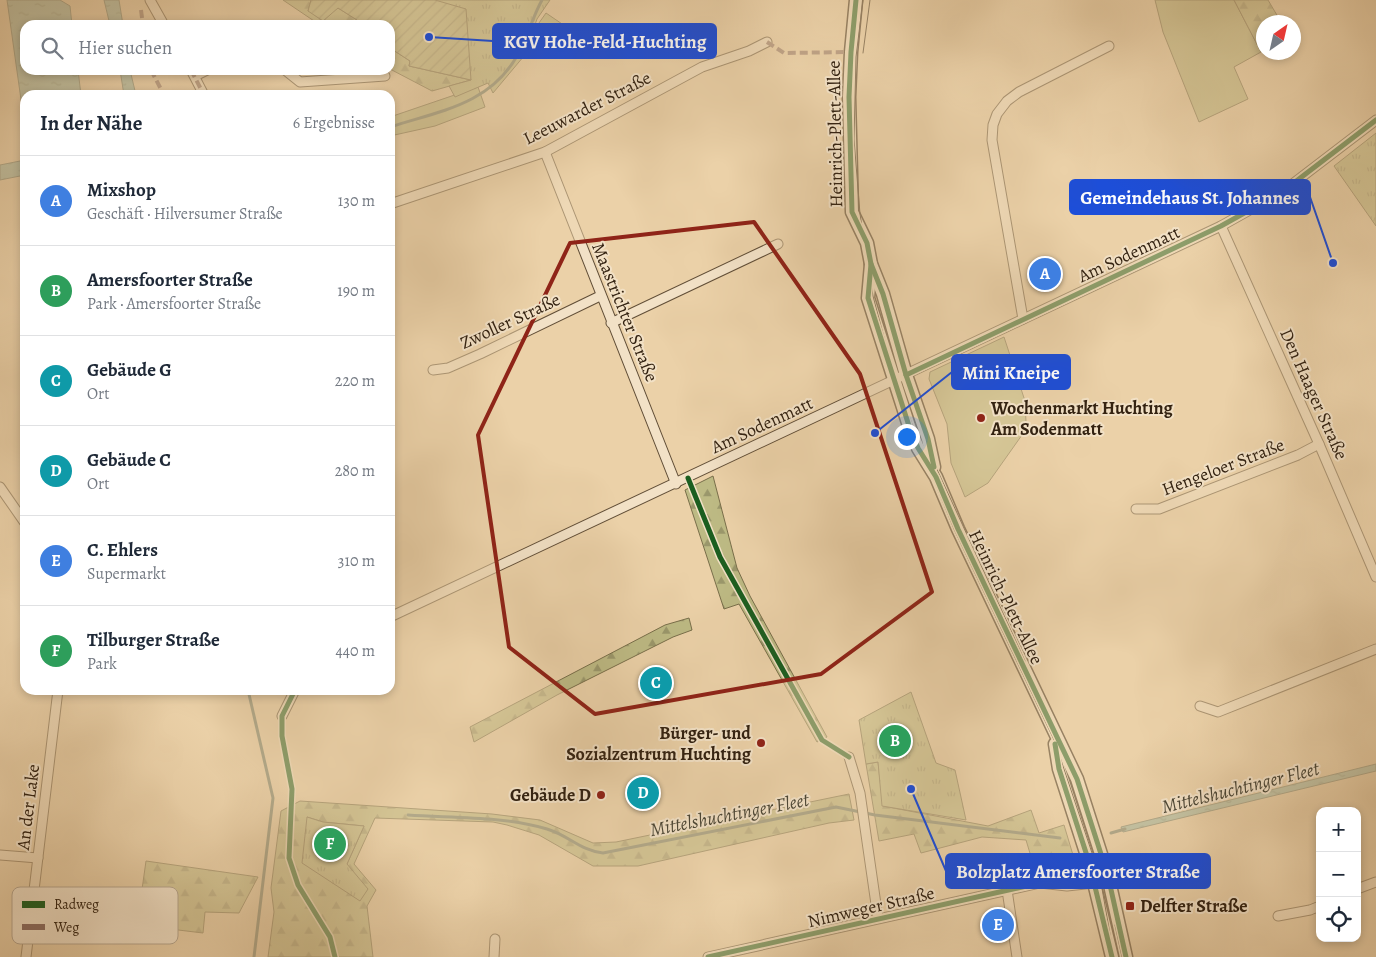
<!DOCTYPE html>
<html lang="de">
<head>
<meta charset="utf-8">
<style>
	body { margin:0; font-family:Alegreya,serif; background:#f6f6f7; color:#1f2937 }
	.controls { position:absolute; right:15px; bottom:15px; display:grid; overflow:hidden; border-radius:10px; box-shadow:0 2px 8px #0003 }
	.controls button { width:45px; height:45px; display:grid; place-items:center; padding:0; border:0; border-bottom:1px solid #e0e1e3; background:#fff; color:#1f2937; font:25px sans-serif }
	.compass { position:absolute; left:1256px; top:15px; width:45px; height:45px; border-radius:50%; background:#fff; box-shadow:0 2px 8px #0003; rotate:34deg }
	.you { position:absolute; left:906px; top:436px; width:18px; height:18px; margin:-12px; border:4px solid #fff; border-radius:50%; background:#1a73e8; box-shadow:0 0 0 8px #1a73e833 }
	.badge { display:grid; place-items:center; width:32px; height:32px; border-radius:50%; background:#8f2418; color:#fff; font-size:16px; font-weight:700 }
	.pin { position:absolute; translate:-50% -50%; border:2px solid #fff; box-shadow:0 1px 5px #0006 }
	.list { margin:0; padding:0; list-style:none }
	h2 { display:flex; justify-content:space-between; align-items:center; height:65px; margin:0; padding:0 20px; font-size:21px }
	h2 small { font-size:16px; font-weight:400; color:#747a83 }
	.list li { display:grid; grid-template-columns:32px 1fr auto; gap:15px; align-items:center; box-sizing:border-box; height:90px; padding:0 20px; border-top:1px solid #e0e1e3 }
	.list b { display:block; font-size:19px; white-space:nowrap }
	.list p { margin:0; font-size:16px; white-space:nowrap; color:#747a83 }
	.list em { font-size:16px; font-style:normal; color:#747a83 }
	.icon { flex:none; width:28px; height:28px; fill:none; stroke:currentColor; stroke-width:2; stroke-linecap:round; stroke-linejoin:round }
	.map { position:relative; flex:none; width:1376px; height:957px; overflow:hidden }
	.search { position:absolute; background:#fff; box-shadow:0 2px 8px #0003; left:20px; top:20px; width:375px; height:55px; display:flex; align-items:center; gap:12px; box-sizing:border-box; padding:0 18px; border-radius:15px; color:#747a83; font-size:19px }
	.panel { position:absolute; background:#fff; box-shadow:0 2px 8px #0003; left:20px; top:90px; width:375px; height:605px; border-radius:15px }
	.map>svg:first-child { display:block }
	.grass { fill:#bdba84; stroke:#786e4a }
	.forest { fill:url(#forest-firs); stroke:#786e4a; fill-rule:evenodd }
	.park { fill:url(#park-tufts); stroke:#786e4a }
	.garden { fill:url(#garden-furrows); stroke:#786e4a }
	.water { fill:url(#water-ripples); stroke:#707b69 }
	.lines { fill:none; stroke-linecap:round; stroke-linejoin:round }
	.stream { stroke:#707b69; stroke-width:3 }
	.minor-casing { stroke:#614e37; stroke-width:11 }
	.secondary-casing { stroke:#321; stroke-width:15 }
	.minor { stroke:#f2e1c6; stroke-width:9 }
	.secondary { stroke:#f2e1c6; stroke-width:12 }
	.tram { stroke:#321; stroke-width:1 }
	.quiet { stroke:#8d6e63; stroke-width:4; stroke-dasharray:8 4; stroke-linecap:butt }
	.cycleway-casing { stroke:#f2e1c6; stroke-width:8 }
	.cycleway { stroke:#1b5e20; stroke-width:5 }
	.marked { fill:none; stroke:#8f2418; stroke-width:4; stroke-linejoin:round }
	.poi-dot { fill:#8f2418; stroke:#f2e1c6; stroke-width:2 }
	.labels { text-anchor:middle; stroke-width:4; stroke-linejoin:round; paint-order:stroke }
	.street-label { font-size:18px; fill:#321; stroke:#f2e1c6 }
	.poi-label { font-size:18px; font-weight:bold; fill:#321; stroke:#f2e1c6; text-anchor:start }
	.water-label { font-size:19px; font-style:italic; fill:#4c4736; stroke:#f2e1c6 }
	.key { fill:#f2e1c6; stroke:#b9a890; stroke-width:1 }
	.key-label { font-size:14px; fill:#321 }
	.leader { fill:none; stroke:#1d4ed8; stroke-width:2 }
	.callout-dot { fill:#1d4ed8; stroke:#f2e1c6; stroke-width:2 }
	.callout { fill:#1d4ed8; stroke:#1d4ed8; stroke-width:2 }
	.callout-label { font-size:19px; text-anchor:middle; font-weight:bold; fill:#fff }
</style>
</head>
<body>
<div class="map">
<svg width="1376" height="957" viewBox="0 0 1376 957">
	<defs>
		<pattern id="forest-firs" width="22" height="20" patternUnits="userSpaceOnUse" patternTransform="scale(1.25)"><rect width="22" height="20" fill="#bdba84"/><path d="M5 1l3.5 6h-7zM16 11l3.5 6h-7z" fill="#9a976b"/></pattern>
		<pattern id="park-tufts" width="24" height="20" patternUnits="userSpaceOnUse" patternTransform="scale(1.25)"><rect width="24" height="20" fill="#bdba84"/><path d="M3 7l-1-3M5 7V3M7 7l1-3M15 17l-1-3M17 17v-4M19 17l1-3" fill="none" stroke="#9a976b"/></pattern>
		<pattern id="garden-furrows" width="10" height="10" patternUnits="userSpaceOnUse" patternTransform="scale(1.25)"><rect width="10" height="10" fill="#bdba84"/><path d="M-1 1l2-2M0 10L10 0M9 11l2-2" fill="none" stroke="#9a976b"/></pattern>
		<pattern id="water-ripples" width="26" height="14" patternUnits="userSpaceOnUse" patternTransform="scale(1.25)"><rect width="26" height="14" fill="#99b7a4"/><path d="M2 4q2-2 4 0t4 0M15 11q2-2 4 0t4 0" fill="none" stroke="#7d9484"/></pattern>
	</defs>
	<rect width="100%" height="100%" fill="#ebd1a8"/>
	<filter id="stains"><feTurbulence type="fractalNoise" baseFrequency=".004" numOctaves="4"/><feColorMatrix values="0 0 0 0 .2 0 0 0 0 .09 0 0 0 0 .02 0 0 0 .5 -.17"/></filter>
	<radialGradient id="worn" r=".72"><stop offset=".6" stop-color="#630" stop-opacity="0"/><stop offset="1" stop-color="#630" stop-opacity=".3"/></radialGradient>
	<g class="grass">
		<path d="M1155,0H1234L1261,52L1234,67L1248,99L1199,122L1163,32Z"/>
		<path d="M478,87L485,107L435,126L390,136V117Z"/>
		<path d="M1004,337L1025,401L1026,422L1022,435L988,483L965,497L951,463L947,424L929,379L930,372Z"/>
	</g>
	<g class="forest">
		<path d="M283,0H311L308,11L338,8L357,20L356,25H320Z"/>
		<path d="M1234,0H1268L1281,22H1264L1263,50L1261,52Z"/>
		<path d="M390,48L410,61L409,66L471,80L432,91L390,69Z"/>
		<path d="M713,476L737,568L750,596L827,737L817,742L739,604L724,609L685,490Z"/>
		<path d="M689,618L692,630L673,637L557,695L474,742L470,727L665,625Z"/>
		<path d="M878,762L883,806L988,826L1031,810L1039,833L1064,825L1073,855L1066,861L1035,870L1026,840L982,837L921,853L914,834L879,841L866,764Z"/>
		<path d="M849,794L854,820L829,823L638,866H593L539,835L507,825L493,822L375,818L354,864L376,890L367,906L373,957H268L274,912L271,888L281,811L300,801L492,814L540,820L593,843L616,842ZM307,817L323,822L364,826L347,864Z"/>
		<path d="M146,861L258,877L239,913L205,912L203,933L137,925Z"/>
	</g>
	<g class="park">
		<path d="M435,0H550L537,19L524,56L493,93L488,83L455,97L449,86L471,80Z"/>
		<path d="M546,13L568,28L555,45L534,30Z"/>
		<path d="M1376,133V226L1334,166Z"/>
		<path d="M911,692L936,763L955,770L966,820L882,806L878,762L866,764L859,720Z"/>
		<path d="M307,817L323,822L364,826L347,864L368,889L360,901L302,863Z"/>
	</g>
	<path class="garden" d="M311,0H435L466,9L471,80L409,66L410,61L390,48V25H356L357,20L338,8L323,21L308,11Z"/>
	<g class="water">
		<path d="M7,0H60L70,6L72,25H25V70H78L81,95H25L24,121Z"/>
		<path d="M104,0H119L123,25H110Z"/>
		<path d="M120,70H130L136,95H124Z"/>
		<path d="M25,160V175L0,180V165Z"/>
		<path d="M1376,764V771L1123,832L1121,827Z"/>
	</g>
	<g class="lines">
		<g class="stream">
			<path d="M390,127C439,111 489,105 517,56C527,39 532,18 542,0"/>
			<path d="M248,690L273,798L254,957"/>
			<path d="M408,815C454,818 503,816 547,829C568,835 581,851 603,853L836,807L875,815L1060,838"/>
			<path d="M1111,833L1125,829"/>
		</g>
		<defs>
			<g id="minor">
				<path d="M150,0L164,25"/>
				<path d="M191,70L204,95"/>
				<path d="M285,70L300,82L385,76"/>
				<path d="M195,76L207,70"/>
				<path d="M545,152L676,484"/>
				<path d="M390,204L545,152L702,67L749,51L767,42"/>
				<path d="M1221,226L1319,444L1376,577"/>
				<path d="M1023,319L992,140L993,125L997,114L1007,101L1019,92L1109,46"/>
				<path d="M611,323L778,244"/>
				<path d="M433,370L448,368L480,354L600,296"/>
				<path d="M0,487L25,523"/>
				<path d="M1136,509H1159L1298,455L1319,444"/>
				<path d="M390,617L1221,226L1282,192L1376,120"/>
				<path d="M1200,706L1218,712L1376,649"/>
				<path d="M282,716L295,690"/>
				<path d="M849,757L860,793L878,918"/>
				<path d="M0,855L38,858"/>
				<path d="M1357,889L1376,882"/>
				<path d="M1007,890L1017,957"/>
				<path d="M1278,916L1310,910L1320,906"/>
				<path d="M26,957L58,690"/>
				<path d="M494,957L495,939"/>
				<path d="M708,957L1040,883L1089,862L1106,871L1094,883L1067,886L1040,883"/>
			</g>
			<g id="secondary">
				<path d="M856,0L851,52L849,97L852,212L867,243L871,264L883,294L906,375L928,439L934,467"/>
				<path d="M871,264L868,298L909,426L918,448L936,477L958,529L1077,779L1108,876L1126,957"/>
				<path d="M1055,744L1059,769L1089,862L1112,957"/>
			</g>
		</defs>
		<use href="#minor" class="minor-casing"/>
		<use href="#secondary" class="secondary-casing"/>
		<use href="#minor" class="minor"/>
		<use href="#secondary" class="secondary"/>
		<g class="tram">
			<path d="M863,0L856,57L854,139L860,214L873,296L894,375L919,443L954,529L1055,742L1100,877L1114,957"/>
			<path d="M863,53L870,0"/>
			<path d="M935,465L1025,661"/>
			<path d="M1115,925L1122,957"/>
		</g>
		<g class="quiet">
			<path d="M141,10L143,25"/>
			<path d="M162,21L164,25"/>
			<path d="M767,42L784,53L851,52"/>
			<path d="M151,70L164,95"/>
			<path d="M191,70L204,95"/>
		</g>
		<defs>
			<g id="cycleway">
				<path d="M856,0L851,52L849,97L852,212L867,243L871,264L883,294L906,375L928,439L934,467"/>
				<path d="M871,264L868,298L909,426L918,448L936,477L958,529L1077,779L1108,876L1126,957"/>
				<path d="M906,375L1221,226L1282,192L1376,120"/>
				<path d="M688,478L720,557L822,740L849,757"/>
				<path d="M295,690L282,716V736L292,789L289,858L298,885L330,937L335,957"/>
				<path d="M1055,744L1059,769L1089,862L1112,957"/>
				<path d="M708,957L1040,883"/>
			</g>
		</defs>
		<use href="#cycleway" class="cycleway-casing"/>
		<use href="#cycleway" class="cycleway"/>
	</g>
	<path d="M0 0H1376V957H0ZM754,222L860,374L932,592L821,674L595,714L509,647L478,435L570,243Z" fill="#ebd1a8" fill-opacity=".55" fill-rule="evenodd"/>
	<path class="marked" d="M754,222L860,374L932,592L821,674L595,714L509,647L478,435L570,243Z"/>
	<g class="poi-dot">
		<circle cx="981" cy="418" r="5"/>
		<circle cx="761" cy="743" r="5"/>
		<circle cx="601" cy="795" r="5"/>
		<rect x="1125" y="901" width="10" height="10" rx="2.5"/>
	</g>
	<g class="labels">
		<g class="street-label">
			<text transform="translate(587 108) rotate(-27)" y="6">Leeuwarder Straße</text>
			<text transform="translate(835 134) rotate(-91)" y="6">Heinrich-Plett-Allee</text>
			<text transform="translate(1129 254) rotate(-25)" y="6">Am Sodenmatt</text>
			<text transform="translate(625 312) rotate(68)" y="6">Maastrichter Straße</text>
			<text transform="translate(510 321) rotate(-25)" y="6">Zwoller Straße</text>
			<text transform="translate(1314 394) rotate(66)" y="6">Den Haager Straße</text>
			<text transform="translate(762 425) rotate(-25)" y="6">Am Sodenmatt</text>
			<text transform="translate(1223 467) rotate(-21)" y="6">Hengeloer Straße</text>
			<text transform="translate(1006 597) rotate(64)" y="6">Heinrich-Plett-Allee</text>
			<text transform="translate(28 807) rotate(-83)" y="6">An der Lake</text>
			<text transform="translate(871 907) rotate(-13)" y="6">Nimweger Straße</text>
		</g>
		<g class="poi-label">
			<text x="991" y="414">Wochenmarkt Huchting<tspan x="991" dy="21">Am Sodenmatt</tspan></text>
			<text x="751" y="739" text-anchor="end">Bürger- und<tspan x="751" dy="21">Sozialzentrum Huchting</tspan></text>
			<text x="591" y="801" text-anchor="end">Gebäude D</text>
			<text x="1140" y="912">Delfter Straße</text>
		</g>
		<g class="water-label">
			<text transform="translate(1240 787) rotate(-14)" y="7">Mittelshuchtinger Fleet</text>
			<text transform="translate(729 814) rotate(-11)" y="7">Mittelshuchtinger Fleet</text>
		</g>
	</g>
	<rect x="12" y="887" width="166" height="57" rx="8" class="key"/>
	<rect x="22" y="901" width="23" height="7" fill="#1b5e20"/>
	<rect x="22" y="924" width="23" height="6" fill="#8d6e63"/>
	<g class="key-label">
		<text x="54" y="909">Radweg</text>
		<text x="54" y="932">Weg</text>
	</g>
	<path class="leader" d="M429 37L493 41M1333 263L1310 197M875 433L952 372M911 789L946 871"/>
	<g class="callout-dot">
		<circle cx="429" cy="37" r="5"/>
		<circle cx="1333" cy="263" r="5"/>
		<circle cx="875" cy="433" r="5"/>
		<circle cx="911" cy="789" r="5"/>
	</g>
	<g class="callout">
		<rect x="493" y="24" width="223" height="34" rx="5"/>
		<rect x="1070" y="180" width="240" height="34" rx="5"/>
		<rect x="952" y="355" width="118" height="34" rx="5"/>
		<rect x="946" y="854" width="264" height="34" rx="5"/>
	</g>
	<g class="callout-label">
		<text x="605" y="48">KGV Hohe-Feld-Huchting</text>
		<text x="1190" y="204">Gemeindehaus St. Johannes</text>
		<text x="1011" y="379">Mini Kneipe</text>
		<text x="1078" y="878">Bolzplatz Amersfoorter Straße</text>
	</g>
	<rect width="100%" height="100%" filter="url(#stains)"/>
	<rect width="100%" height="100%" fill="url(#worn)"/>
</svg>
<div class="controls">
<button>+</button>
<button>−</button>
<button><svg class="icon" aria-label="locate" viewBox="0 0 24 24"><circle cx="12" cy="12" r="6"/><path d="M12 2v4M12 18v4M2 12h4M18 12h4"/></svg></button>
</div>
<svg class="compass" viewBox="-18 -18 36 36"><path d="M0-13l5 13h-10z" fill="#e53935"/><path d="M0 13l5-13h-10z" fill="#747a83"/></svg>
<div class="you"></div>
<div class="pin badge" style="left:1045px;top:274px;background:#3f7fe0">A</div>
<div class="pin badge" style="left:895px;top:741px;background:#2e9e5b">B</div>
<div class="pin badge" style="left:656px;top:683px;background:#0f9aa8">C</div>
<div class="pin badge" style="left:643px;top:793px;background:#0f9aa8">D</div>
<div class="pin badge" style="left:998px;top:925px;background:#3f7fe0">E</div>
<div class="pin badge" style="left:330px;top:844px;background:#2e9e5b">F</div>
<div class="search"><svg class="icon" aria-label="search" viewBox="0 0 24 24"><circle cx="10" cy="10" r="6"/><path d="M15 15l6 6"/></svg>Hier suchen</div>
<section class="panel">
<h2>In der Nähe<small>6 Ergebnisse</small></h2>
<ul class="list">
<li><span class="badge" style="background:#3f7fe0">A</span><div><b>Mixshop</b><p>Geschäft · Hilversumer Straße</p></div><em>130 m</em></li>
<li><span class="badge" style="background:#2e9e5b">B</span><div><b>Amersfoorter Straße</b><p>Park · Amersfoorter Straße</p></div><em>190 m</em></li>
<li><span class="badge" style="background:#0f9aa8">C</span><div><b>Gebäude G</b><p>Ort</p></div><em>220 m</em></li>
<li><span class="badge" style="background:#0f9aa8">D</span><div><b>Gebäude C</b><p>Ort</p></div><em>280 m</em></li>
<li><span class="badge" style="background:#3f7fe0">E</span><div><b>C. Ehlers</b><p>Supermarkt</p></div><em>310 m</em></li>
<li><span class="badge" style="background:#2e9e5b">F</span><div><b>Tilburger Straße</b><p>Park</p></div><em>440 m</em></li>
</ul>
</section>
</div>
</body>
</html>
